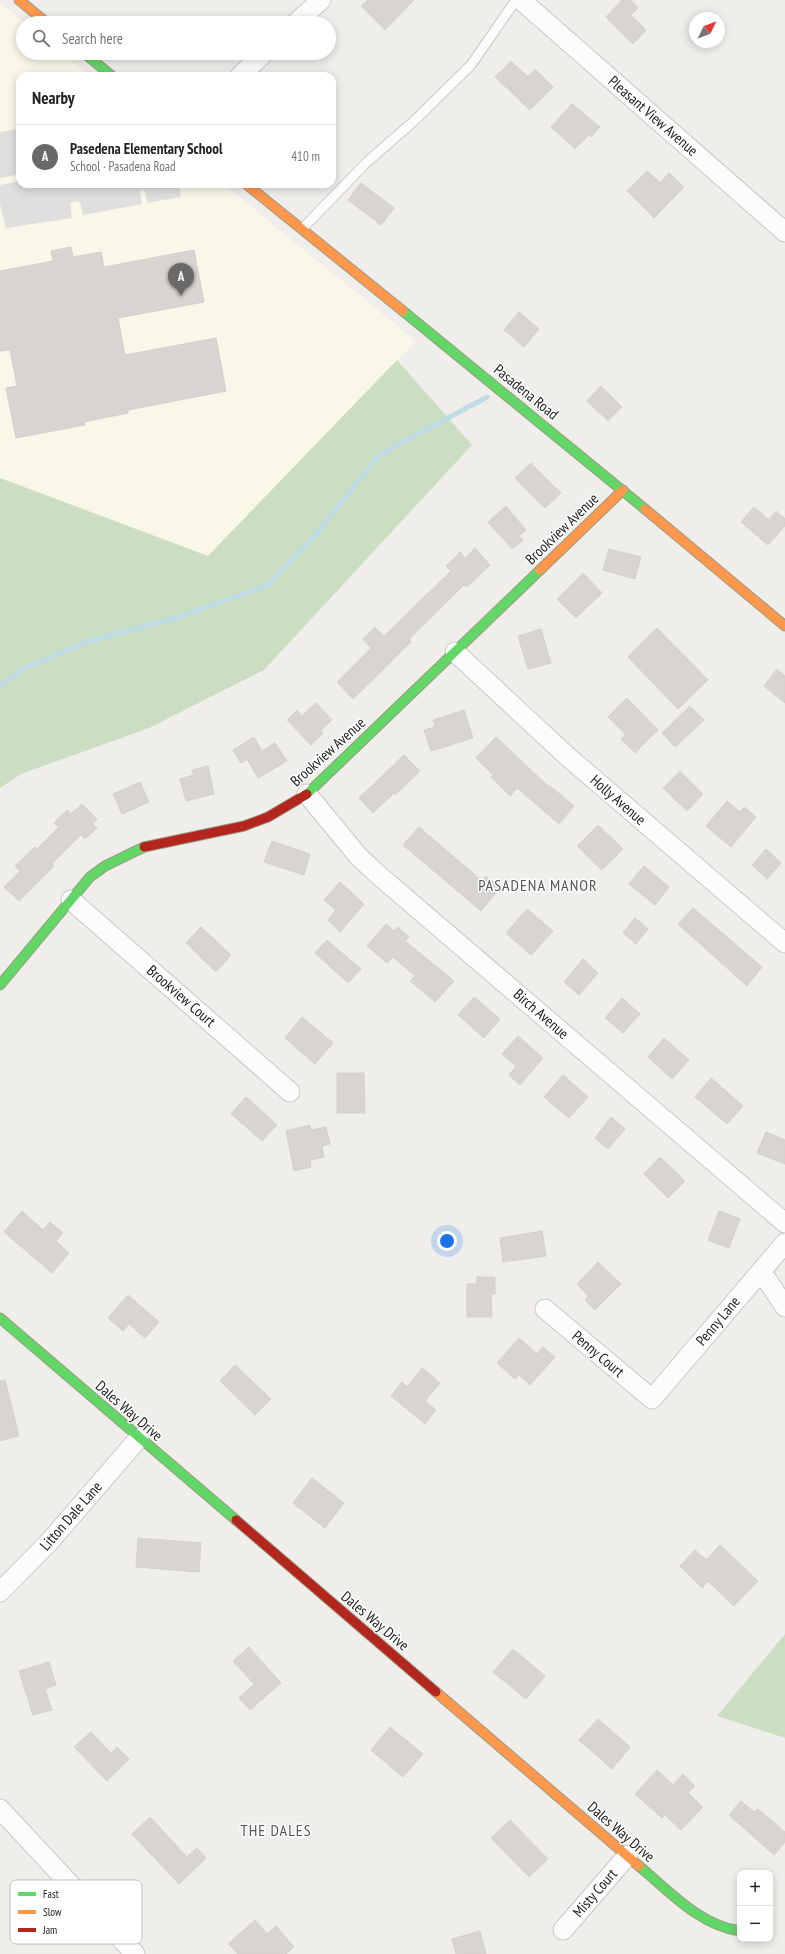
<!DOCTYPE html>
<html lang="en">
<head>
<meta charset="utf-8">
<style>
	body { margin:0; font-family:"PT Sans Narrow",sans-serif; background:#f2f2f2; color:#222 }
	.controls { position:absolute; right:12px; bottom:12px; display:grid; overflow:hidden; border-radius:8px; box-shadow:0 2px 10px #0003 }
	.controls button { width:36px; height:36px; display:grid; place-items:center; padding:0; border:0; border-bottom:1px solid #e0e0e0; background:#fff; color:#222; font:20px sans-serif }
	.compass { position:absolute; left:689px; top:12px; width:36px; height:36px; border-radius:50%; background:#fff; box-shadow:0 2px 10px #0003; rotate:47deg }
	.you { position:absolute; left:447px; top:1241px; width:14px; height:14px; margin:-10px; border:3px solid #fff; border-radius:50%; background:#1a73e8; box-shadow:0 0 0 6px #1a73e833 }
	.badge { display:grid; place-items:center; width:26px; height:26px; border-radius:50%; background:#6a6968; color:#fff; font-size:13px; font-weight:700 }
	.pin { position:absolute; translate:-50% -33px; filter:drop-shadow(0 1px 2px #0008) }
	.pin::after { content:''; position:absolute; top:21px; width:14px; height:12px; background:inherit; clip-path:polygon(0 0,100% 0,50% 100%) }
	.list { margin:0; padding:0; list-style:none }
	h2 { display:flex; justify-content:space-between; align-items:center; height:52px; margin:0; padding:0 16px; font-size:17px }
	h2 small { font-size:13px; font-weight:400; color:#767676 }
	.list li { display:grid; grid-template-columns:26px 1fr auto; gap:12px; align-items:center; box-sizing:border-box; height:64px; padding:0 16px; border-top:1px solid #e0e0e0 }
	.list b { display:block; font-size:15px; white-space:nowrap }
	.list p { margin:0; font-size:13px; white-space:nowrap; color:#767676 }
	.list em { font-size:13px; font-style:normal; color:#767676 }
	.icon { flex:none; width:22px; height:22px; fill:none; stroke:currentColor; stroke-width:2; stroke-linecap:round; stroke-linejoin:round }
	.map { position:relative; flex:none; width:785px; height:1954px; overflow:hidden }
	.search { position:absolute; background:#fff; box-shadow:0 2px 10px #0003; left:16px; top:16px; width:320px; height:44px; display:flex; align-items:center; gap:10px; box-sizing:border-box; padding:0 14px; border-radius:22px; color:#767676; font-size:15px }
	.panel { position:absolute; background:#fff; box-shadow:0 2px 10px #0003; left:16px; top:72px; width:320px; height:116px; border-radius:12px }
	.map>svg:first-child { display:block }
	.education { fill:#f8f7e8 }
	.forest { fill:#cbdec1 }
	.parking { fill:#e0dfde }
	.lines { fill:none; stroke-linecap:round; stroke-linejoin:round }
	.stream { stroke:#bfdbe3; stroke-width:5 }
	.building { fill:#d7d4d2; stroke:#d3d0cc }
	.lane-casing { stroke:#c9c8c7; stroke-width:11 }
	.street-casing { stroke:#c9c8c7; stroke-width:21 }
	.fast-casing { stroke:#999a82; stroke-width:11 }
	.slow-casing { stroke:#999a82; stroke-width:11 }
	.jam-casing { stroke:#999a82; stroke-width:11 }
	.lane { stroke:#fdfcfc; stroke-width:9 }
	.street { stroke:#fdfcfc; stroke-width:19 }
	.fast { stroke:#63d668; stroke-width:9 }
	.slow { stroke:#ff974d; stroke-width:9 }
	.jam { stroke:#b3261e; stroke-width:9 }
	.labels { text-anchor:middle; stroke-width:3; stroke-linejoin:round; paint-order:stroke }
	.street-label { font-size:15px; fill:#222; stroke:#fff }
	.neighbourhood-label { font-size:16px; letter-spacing:1px; fill:#555; stroke:#fff }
	.key { fill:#fff; stroke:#bdbdbd; stroke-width:1 }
	.key-label { font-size:11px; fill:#222 }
</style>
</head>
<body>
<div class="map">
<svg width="785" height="1954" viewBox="0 0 785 1954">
	<rect width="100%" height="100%" fill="#f0eeeb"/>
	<path class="education" d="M0,3L25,23H23V53H62L90,76H20V184H223L416,341L208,556L0,478Z"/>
	<g class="forest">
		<path d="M397,360L472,445L264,670L149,728L21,774L0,788V478L208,556Z"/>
		<path d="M785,1634V1738L717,1716Z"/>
	</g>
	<g class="parking">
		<path d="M20,129V174L0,178V132Z"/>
		<path d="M20,181V184H64L67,186L71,184H179L181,197L147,203L145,191L143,190L140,191L142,204L83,215L80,202L76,201L70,203L72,218L6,228L0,204V185Z"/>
	</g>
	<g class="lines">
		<path class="stream" d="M0,686L22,669L89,641L176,618L268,585L317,533L379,455L487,397"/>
	</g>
	<g class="building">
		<path d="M368,0H414L385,30L361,6Z"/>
		<path d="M622,0H631L638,8L631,15L646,30L633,44L606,17Z"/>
		<path d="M511,61L528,77L535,69L553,87L530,110L495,77Z"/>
		<path d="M572,104L600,127L591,137L589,135L575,149L551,127Z"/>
		<path d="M647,171L660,183L669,173L684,187L654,218L627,191Z"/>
		<path d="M361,183L394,208L381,225L348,200Z"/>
		<path d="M71,247L73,257L101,252L104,267L194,250L204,302L118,318L125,355L216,338L226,391L128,410V413L84,422L85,425L16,438L6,388L17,386L10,350L0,351V271L53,261L51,251Z"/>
		<path d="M519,312L539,329L524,347L504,330Z"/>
		<path d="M601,386L622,407L608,421L587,401Z"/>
		<path d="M531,463L561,493L545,508L515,478Z"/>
		<path d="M506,506L526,530L519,536L523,540L512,549L488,522Z"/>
		<path d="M754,507L769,520L776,511L785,519V526L768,545L741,522Z"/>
		<path d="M475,548L490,565L467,587L464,585L409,639L411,642L353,699L337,682L371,648L363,639L375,627L384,636L451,571L446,566L460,552L465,558Z"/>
		<path d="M609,549L641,557L635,579L603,570Z"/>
		<path d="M583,573L602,593L576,618L557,599Z"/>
		<path d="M657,628L708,680L678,709L628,657Z"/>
		<path d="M541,629L551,663L528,669L518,636Z"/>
		<path d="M777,669L785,676V703L764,686Z"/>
		<path d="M627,698L658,730L635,753L621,739L626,735L608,717Z"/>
		<path d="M316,703L332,720L321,730L323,733L311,745L287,720L297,710L302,716Z"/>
		<path d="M690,706L704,720L675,747L662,733Z"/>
		<path d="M464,710L473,738L431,751L424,730L435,727L433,720Z"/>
		<path d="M254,737L262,751L275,743L287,761L258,778L247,759L241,763L233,750Z"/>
		<path d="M496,737L548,786L549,785L574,806L559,824L517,788L510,796L491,777L493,775L476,758Z"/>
		<path d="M404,755L420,771L395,795L394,793L373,813L359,798Z"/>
		<path d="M208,766L214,794L186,801L180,779L194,775L192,770Z"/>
		<path d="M680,771L703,794L687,811L663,788Z"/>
		<path d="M140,782L149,802L122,814L113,794Z"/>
		<path d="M727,801L740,812L744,807L756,817L731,847L706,826Z"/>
		<path d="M82,804L97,819L92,824L97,828L85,839L81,835L52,864L54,866L19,901L4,887L20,871L15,866L35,847L37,849L59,827L54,823L67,810L71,814Z"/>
		<path d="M598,825L623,849L602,870L577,846Z"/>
		<path d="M419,827L482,881L486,876L500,888L481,911L403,845Z"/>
		<path d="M272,841L310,854L304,875L264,862Z"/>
		<path d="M766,849L781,863L767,879L752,865Z"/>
		<path d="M644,866L669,887L655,905L629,884Z"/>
		<path d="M340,882L364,904L340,932L328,920L336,910L324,900Z"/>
		<path d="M693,908L762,967L747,986L678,924Z"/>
		<path d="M527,909L553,931L531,955L506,933Z"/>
		<path d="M635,918L648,929L636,944L623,933Z"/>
		<path d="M386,924L394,931L398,927L409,937L405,941L454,981L435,1002L410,981L415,976L393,957L387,963L367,946Z"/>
		<path d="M201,927L231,955L216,972L186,943Z"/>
		<path d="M327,940L361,969L348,983L315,953Z"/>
		<path d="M583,959L598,973L579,995L564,982Z"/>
		<path d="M474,997L500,1019L484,1038L458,1015Z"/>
		<path d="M622,998L640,1014L623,1033L605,1018Z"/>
		<path d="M302,1017L333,1043L315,1064L285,1038Z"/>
		<path d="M518,1036L543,1058L520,1085L509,1075L516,1066L502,1054Z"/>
		<path d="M664,1038L689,1060L672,1079L648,1057Z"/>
		<path d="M337,1073H364L365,1113H337Z"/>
		<path d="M563,1075L588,1097L569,1118L544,1097Z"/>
		<path d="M711,1078L743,1106L727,1124L695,1097Z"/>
		<path d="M246,1097L277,1125L262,1141L231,1114Z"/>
		<path d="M611,1117L625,1129L608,1149L595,1138Z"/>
		<path d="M310,1125L311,1130L326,1127L330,1144L322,1146L324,1157L310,1160L311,1167L294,1171L286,1131Z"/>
		<path d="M766,1132L785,1140V1164L757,1153Z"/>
		<path d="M660,1157L685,1181L668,1198L644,1174Z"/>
		<path d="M22,1211L43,1230L50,1222L63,1233L56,1241L69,1253L52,1273L4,1232Z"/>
		<path d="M719,1211L740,1219L729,1248L708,1240Z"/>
		<path d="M542,1231L546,1256L503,1262L500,1238Z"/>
		<path d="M598,1262L621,1284L595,1310L585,1300L588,1296L577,1284Z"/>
		<path d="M477,1277H495V1294H491L492,1317H467V1284H477Z"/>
		<path d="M128,1295L159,1322L145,1338L129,1324L123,1331L108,1318Z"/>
		<path d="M519,1338L537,1354L543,1347L555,1357L530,1385L519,1375L515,1379L497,1363Z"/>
		<path d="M235,1365L271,1399L255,1415L220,1381Z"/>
		<path d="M422,1368L440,1383L425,1401L436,1410L425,1424L391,1396L402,1382L407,1387Z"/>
		<path d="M5,1380L19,1436L0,1441V1381Z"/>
		<path d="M312,1478L344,1503L325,1528L293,1503Z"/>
		<path d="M138,1538L201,1543L199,1572L136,1567Z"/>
		<path d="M720,1545L758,1581L734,1606L708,1581L702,1588L680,1566L695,1550L706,1560Z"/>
		<path d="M249,1647L281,1683L250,1710L239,1698L254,1684L233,1661Z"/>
		<path d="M513,1649L545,1676L526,1699L493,1672Z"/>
		<path d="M49,1662L56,1685L45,1689L52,1710L33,1715L19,1671Z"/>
		<path d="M598,1719L630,1747L612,1769L579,1740Z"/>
		<path d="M390,1727L423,1754L403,1777L371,1750Z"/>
		<path d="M91,1732L111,1753L117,1747L129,1759L107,1781L74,1747Z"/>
		<path d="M657,1770L673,1785L683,1774L695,1786L688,1793L703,1807L681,1830L665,1815L662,1818L635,1794Z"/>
		<path d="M741,1801L754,1812L758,1809L785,1832V1842L774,1855L729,1815Z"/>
		<path d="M150,1817L187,1857L197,1848L206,1858L179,1884L132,1834Z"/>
		<path d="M510,1820L548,1859L529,1877L491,1838Z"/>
		<path d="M255,1920L267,1934L276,1926L294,1947L286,1954H238L228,1944Z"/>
		<path d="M480,1931L486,1954H456L452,1939Z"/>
	</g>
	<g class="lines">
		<defs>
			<path id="lane" d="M302,229L367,162L414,121L471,65L516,0"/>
			<g id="street">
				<path d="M521,0L785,232"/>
				<path d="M296,23L321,0"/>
				<path d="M240,76L264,53"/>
				<path d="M455,652L567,756L785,943"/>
				<path d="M307,794L359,857L383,879L785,1223"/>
				<path d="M71,900L290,1092"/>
				<path d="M761,1271L785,1307"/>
				<path d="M545,1309L652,1399L785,1243"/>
				<path d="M0,1592L50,1541L139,1438"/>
				<path d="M0,1809L135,1954"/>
				<path d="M563,1930L628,1855"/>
			</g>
			<g id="fast">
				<path d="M84,53L112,76"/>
				<path d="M403,311L645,509"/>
				<path d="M307,794L540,570"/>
				<path d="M0,985L90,877L105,866L144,847"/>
				<path d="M0,1318L236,1520"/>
				<path d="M639,1866C669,1891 699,1925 740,1931"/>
			</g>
			<g id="slow">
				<path d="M19,0L47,23"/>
				<path d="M246,184L403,311"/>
				<path d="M645,509L785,626"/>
				<path d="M540,570L623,490"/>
				<path d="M436,1692L639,1866"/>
			</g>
			<g id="jam">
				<path d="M144,847L244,826L268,817L307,794"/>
				<path d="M236,1520L436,1692"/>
			</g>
		</defs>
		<use href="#lane" class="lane-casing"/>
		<use href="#street" class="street-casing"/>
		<use href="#fast" class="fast-casing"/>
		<use href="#slow" class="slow-casing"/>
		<use href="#jam" class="jam-casing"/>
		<use href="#lane" class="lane"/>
		<use href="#street" class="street"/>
		<use href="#fast" class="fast"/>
		<use href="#slow" class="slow"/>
		<use href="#jam" class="jam"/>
	</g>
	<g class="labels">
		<g class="street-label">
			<text transform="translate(653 116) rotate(41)" y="5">Pleasant View Avenue</text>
			<text transform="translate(526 392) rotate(39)" y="5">Pasadena Road</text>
			<text transform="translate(562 529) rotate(-44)" y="5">Brookview Avenue</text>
			<text transform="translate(328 752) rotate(-42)" y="5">Brookview Avenue</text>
			<text transform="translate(618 800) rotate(41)" y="5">Holly Avenue</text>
			<text transform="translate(181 996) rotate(41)" y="5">Brookview Court</text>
			<text transform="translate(541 1014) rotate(41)" y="5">Birch Avenue</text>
			<text transform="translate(718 1321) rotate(-50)" y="5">Penny Lane</text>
			<text transform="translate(598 1354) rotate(40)" y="5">Penny Court</text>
			<text transform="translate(129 1411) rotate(41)" y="5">Dales Way Drive</text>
			<text transform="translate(71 1516) rotate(-49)" y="5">Litton Dale Lane</text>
			<text transform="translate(375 1621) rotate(40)" y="5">Dales Way Drive</text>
			<text transform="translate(621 1832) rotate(41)" y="5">Dales Way Drive</text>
			<text transform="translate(595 1893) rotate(-49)" y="5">Misty Court</text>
		</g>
		<g class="neighbourhood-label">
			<text x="538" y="891">PASADENA MANOR</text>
			<text x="276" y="1836">THE DALES</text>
		</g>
	</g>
	<rect x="10" y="1880" width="132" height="64" rx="6" class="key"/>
	<rect x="18" y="1892" width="18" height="4" fill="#63d668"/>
	<rect x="18" y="1910" width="18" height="4" fill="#ff974d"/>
	<rect x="18" y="1928" width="18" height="4" fill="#b3261e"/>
	<g class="key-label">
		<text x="43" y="1898">Fast</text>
		<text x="43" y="1916">Slow</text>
		<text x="43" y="1934">Jam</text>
	</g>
</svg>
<div class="controls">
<button>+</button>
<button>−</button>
</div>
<svg class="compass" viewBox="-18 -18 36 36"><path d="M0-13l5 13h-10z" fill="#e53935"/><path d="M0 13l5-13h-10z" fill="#767676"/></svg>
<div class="you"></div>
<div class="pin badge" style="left:181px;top:296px">A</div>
<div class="search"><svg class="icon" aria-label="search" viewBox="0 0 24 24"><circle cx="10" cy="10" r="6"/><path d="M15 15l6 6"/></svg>Search here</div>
<section class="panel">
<h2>Nearby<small></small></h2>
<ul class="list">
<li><span class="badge">A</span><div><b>Pasedena Elementary School</b><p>School · Pasadena Road</p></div><em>410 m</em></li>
</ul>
</section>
</div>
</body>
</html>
